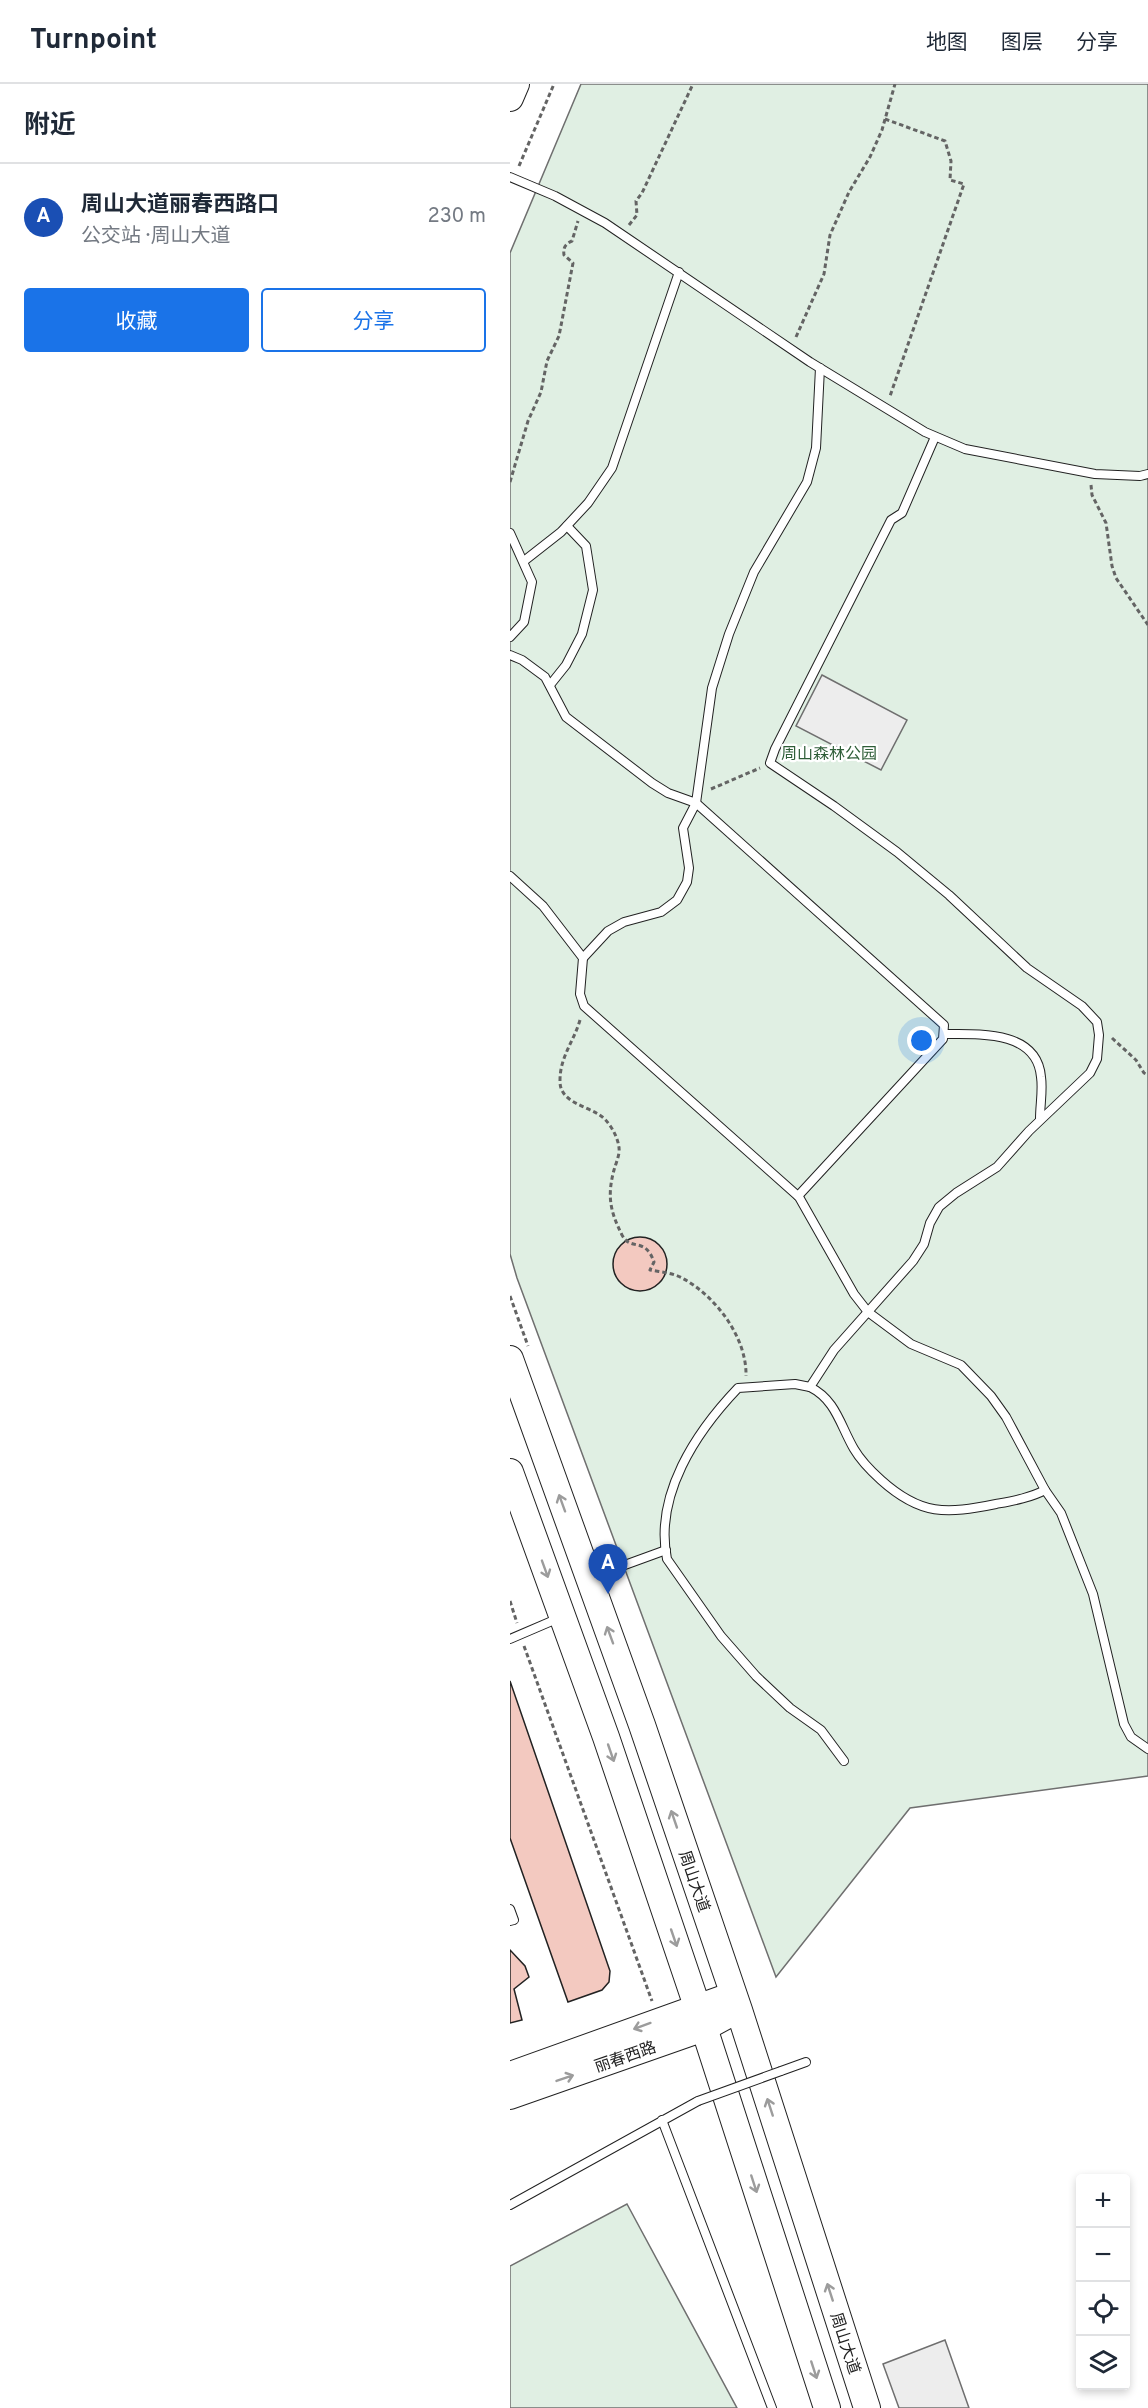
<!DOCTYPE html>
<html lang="zh">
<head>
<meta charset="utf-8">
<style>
	body { margin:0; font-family:Overpass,"Noto Sans SC",sans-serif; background:#f6f6f7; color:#1f2937 }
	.controls { position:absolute; right:18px; bottom:18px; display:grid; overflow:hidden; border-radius:6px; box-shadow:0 3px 9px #0003 }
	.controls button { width:54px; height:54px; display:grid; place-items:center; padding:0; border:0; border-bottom:2px solid #e0e1e3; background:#fff; color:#1f2937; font:30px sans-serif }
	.you { position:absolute; left:412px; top:957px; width:21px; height:21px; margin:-15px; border:4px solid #fff; border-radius:50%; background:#1a73e8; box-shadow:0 0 0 9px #1a73e833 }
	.badge { display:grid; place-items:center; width:39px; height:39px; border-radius:50%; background:#1a73e8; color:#fff; font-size:20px; font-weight:700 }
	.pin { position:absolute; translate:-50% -50px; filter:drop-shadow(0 2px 3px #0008) }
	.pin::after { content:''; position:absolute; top:32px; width:21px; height:18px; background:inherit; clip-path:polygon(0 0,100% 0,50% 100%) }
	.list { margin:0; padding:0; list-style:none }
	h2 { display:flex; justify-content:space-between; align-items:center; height:78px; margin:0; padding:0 24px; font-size:26px }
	h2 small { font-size:20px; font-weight:400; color:#747a83 }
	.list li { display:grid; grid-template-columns:39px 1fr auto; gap:18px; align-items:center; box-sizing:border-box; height:108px; padding:0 24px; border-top:2px solid #e0e1e3 }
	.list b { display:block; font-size:22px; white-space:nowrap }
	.list p { margin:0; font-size:20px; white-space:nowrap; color:#747a83 }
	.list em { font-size:20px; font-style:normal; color:#747a83 }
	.actions { display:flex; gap:12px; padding:18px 24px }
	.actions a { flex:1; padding:14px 0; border:2px solid #1a73e8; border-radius:6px; text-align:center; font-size:21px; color:#1a73e8 }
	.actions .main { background:#1a73e8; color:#fff }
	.icon { flex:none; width:33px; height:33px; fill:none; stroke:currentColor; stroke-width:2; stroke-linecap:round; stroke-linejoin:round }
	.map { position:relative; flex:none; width:638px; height:2324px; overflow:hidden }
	header { display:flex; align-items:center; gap:36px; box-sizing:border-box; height:84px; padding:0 30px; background:#fff; border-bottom:2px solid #e0e1e3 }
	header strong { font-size:28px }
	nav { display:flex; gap:33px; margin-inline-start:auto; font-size:21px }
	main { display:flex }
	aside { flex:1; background:#fff }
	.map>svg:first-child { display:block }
	.green { fill:#e0efe3; stroke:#6f6f6f; stroke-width:1.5 }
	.parking { fill:#ededed; stroke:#6f6f6f; stroke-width:1.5 }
	.building { fill:#f3c9c0; stroke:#222; stroke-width:1.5 }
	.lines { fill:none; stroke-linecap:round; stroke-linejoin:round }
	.lane-casing { stroke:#222; stroke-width:10 }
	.secondary-casing { stroke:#222; stroke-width:26 }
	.primary-casing { stroke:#222; stroke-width:28 }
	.path { stroke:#646464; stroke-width:3; stroke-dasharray:4.5 3; stroke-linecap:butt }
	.lane { stroke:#fff; stroke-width:8 }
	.secondary { stroke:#fff; stroke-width:24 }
	.primary { stroke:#fff; stroke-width:26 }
	.lane-bridge-casing { stroke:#222; stroke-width:10; stroke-linecap:butt }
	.lane-bridge { stroke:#fff; stroke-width:8 }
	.oneway { stroke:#9c9c9c }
	.labels { text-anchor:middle; stroke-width:4.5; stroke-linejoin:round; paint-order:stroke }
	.park-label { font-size:16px; fill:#2f5e38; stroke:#fff }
	.street-label { font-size:16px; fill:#222; stroke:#fff }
</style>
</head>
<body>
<header>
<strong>Turnpoint</strong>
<nav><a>地图</a><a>图层</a><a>分享</a></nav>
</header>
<main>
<aside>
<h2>附近<small></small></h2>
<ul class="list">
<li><span class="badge" style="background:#1a4fb4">A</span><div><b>周山大道丽春西路口</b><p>公交站 · 周山大道</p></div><em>230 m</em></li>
</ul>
<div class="actions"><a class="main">收藏</a><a>分享</a></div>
</aside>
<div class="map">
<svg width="638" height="2324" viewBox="0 0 638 2324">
	<rect width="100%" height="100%" fill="#fff"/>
	<g class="green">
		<path d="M71,0H638V1692L400,1724L266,1893L7,1194L0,1170V169Z"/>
		<path d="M117,2120L227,2324H0V2182Z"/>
	</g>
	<g class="parking">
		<path d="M312,591L397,636L371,686L286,642Z"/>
		<path d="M435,2256L459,2324H389L373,2280Z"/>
	</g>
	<g class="building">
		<circle cx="130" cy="1180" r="27"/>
		<path d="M0,1597L100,1887L99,1898L92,1906L58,1918L0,1754Z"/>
		<path d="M0,1866L15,1882L19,1893L4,1905L12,1936L0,1939Z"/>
	</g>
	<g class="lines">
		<defs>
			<g id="lane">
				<path d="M0,93L45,112L95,139L300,278L415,348L455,365L585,390L630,392L638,390"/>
				<path d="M0,449L22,498L14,538L0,553"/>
				<path d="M14,477L51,448L78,419L102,384L169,188"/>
				<path d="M0,571L12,576L35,593L56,633L142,699L158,709L186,719L202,604L219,550L244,488L297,398L306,364L310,284"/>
				<path d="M40,601L56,581L72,550L83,506L76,462L57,442"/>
				<path d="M0,792L33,822L73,874L70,910L74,922L289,1113L344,1210L358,1228L401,1260L451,1281L481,1312L496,1333L535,1406L551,1429L583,1510L614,1640L621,1653L638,1665"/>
				<path d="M73,874L98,847L114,838L151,828L167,816L177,798L179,784L173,744L186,719L434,941L433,955L288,1112"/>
				<path d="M434,950C468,950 527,946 531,993C533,1006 530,1021 530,1035"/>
				<path d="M300,1303C326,1316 330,1341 344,1365C351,1377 361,1387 371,1396C411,1432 436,1430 486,1420C502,1417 520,1414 535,1406"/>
				<path d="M101,1486L156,1466"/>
				<path d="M0,1555L49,1534"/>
				<path d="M334,1677L311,1646L280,1624L246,1592L211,1552L157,1475C144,1411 186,1348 228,1304L285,1300L300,1303L324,1266L403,1177L414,1160L420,1139L429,1123L446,1109L487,1083L519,1047L580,989L587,975L589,951L587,938L572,922L517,884L439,811L387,768L324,722L260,679L265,665L381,436L392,429L425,353"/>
				<path d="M0,1825L4,1836L0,1837"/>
				<path d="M271,1987L296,1978"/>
				<path d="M152,2036L262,2324"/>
				<path d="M0,2121L188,2017"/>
			</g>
			<g id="secondary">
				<path d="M0,1990L223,1910"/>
				<path d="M0,2013L194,1945L229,1926"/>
			</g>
			<g id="primary">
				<path d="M0,14L6,0"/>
				<path d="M0,1275L132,1641L229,1926L357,2324"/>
				<path d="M0,1388L96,1653L187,1922L317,2324"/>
			</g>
		</defs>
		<use href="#lane" class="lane-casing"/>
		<use href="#secondary" class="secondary-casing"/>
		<use href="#primary" class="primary-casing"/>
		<g class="path">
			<path d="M375,35L435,57L441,77L440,96L454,100L380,312"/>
			<path d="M9,82L44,0"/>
			<path d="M119,141L127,131L126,117L132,109L183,0"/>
			<path d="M286,253L314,190L320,151L339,108L360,73L372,46L385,0"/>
			<path d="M0,398L18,337L31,308L37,277L49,252L63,179L54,171C53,164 55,160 62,157L68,137"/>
			<path d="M581,401L582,411L596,439L602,482L606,494L638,541"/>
			<path d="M201,705L250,684"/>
			<path d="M70,936C64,957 50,973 50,996C49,1017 73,1021 88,1030C98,1035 108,1052 109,1064C110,1070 106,1079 104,1086C97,1112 100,1127 112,1151C121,1168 135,1152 144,1178L140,1186C151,1188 163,1189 172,1194C206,1212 237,1254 236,1292"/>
			<path d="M602,954L626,976L634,989L638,991"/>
			<path d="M0,1212L18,1262"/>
			<path d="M0,1517L7,1539"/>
			<path d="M14,1562L142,1917"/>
		</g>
		<use href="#lane" class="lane"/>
		<use href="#secondary" class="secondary"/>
		<use href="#primary" class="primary"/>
		<defs>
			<path id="lane-bridge" d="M188,2017L271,1987"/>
		</defs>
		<use href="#lane-bridge" class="lane-bridge-casing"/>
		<use href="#lane-bridge" class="lane-bridge"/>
	</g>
	<defs><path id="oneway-shaft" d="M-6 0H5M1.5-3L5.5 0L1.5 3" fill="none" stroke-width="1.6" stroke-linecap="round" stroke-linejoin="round" transform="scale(1.5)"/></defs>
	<g class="oneway">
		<use href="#oneway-shaft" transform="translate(52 1419) rotate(-110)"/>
		<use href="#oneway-shaft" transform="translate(35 1485) rotate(70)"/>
		<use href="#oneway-shaft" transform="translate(100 1551) rotate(-110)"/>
		<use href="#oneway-shaft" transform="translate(101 1669) rotate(71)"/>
		<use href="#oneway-shaft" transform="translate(164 1735) rotate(-109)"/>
		<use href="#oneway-shaft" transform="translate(164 1854) rotate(71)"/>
		<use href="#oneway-shaft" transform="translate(132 1942) rotate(160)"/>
		<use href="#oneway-shaft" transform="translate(55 1994) rotate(-19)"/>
		<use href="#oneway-shaft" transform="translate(260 2023) rotate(-108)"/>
		<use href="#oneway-shaft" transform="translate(244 2100) rotate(72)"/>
		<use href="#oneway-shaft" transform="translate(320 2208) rotate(-108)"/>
		<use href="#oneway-shaft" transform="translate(304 2286) rotate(72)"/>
	</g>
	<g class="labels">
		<g class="park-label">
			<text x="319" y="675">周山森林公园</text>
		</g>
		<g class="street-label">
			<text transform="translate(185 1797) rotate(71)" y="6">周山大道</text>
			<text transform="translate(115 1972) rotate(-19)" y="6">丽春西路</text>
			<text transform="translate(336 2259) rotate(72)" y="6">周山大道</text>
		</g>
	</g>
</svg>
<div class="controls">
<button>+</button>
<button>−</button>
<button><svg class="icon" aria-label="locate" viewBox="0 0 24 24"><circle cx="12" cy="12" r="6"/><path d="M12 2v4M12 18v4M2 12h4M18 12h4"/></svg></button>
<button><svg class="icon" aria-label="layers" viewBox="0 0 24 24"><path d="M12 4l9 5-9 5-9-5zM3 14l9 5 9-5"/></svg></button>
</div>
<div class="you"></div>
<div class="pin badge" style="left:98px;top:1510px;background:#1a4fb4">A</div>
</div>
</main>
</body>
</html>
